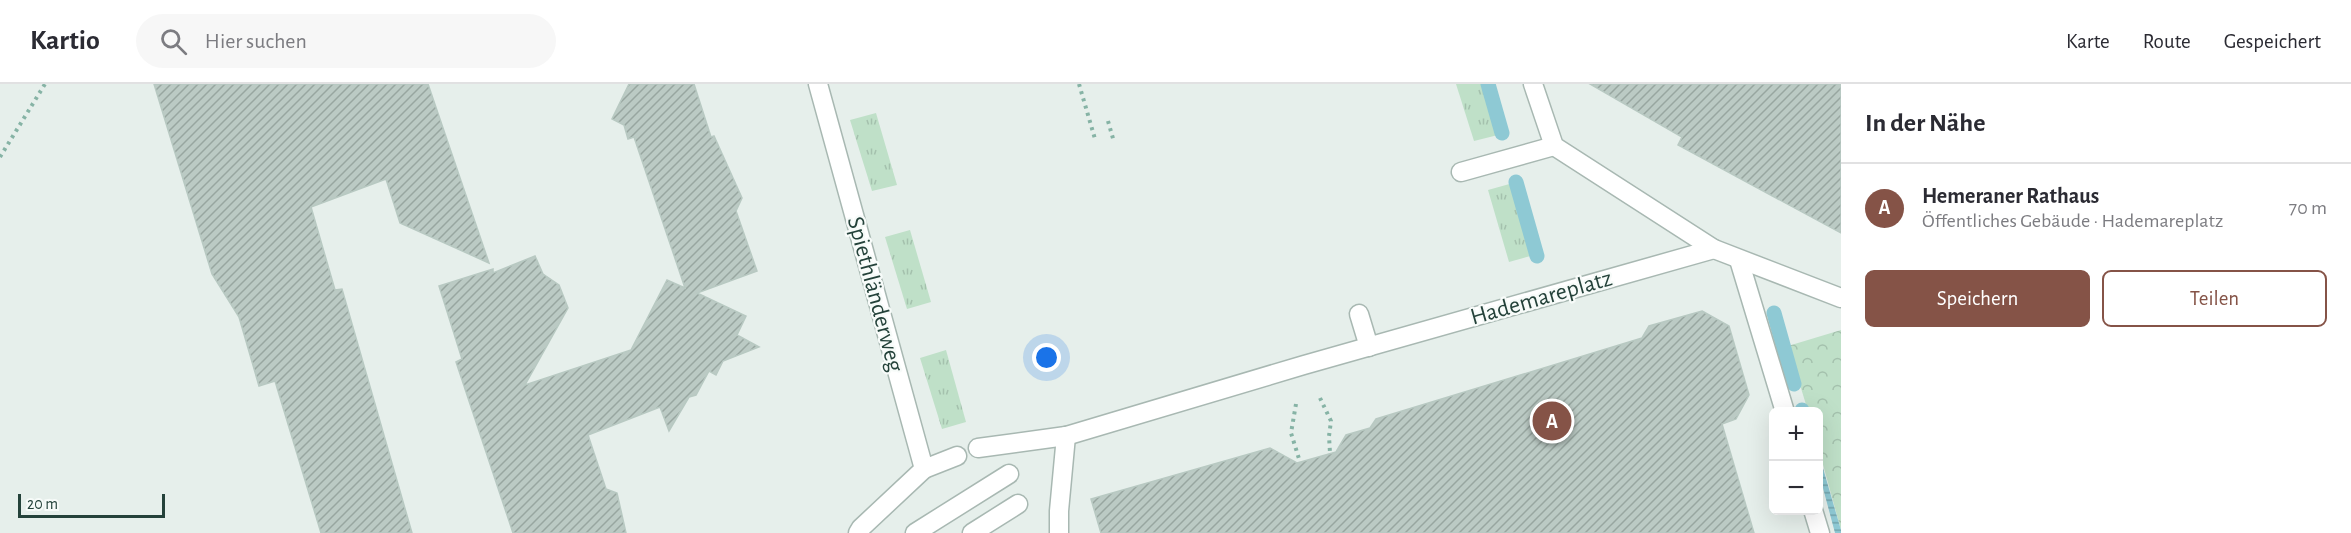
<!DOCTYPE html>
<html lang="de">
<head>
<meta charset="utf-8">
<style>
	body { margin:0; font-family:"Alegreya Sans",sans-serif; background:#f7f7f7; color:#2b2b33 }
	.controls { position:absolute; right:18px; bottom:18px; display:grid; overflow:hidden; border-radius:9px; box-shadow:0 6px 24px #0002 }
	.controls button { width:54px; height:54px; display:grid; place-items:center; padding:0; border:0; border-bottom:2px solid #e1e1e2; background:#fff; color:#2b2b33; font:30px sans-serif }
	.scale { position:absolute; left:18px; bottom:15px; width:147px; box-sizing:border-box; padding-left:6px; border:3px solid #24423a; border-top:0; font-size:16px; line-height:21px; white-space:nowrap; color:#24423a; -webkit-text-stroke:4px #f7fbf9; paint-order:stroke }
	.you { position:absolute; left:1047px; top:274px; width:21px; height:21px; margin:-15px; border:4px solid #fff; border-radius:50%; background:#1a73e8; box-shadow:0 0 0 9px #1a73e833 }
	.badge { display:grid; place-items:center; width:39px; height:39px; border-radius:50%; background:#855347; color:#fff; font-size:20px; font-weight:700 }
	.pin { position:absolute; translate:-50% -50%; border:3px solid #fff; box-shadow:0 2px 6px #0006 }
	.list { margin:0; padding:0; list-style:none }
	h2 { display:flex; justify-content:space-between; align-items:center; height:78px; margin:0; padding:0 24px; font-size:26px }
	h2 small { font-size:20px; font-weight:400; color:#7c7c81 }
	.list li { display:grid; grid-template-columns:39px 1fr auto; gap:18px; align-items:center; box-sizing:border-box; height:90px; padding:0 24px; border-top:2px solid #e1e1e2 }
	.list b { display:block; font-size:22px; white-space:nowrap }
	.list p { margin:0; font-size:20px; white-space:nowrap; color:#7c7c81 }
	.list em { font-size:20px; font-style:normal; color:#7c7c81 }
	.actions { display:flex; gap:12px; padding:18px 24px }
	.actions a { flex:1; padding:14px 0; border:2px solid #855347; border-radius:9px; text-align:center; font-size:21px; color:#855347 }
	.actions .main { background:#855347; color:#fff }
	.icon { flex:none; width:33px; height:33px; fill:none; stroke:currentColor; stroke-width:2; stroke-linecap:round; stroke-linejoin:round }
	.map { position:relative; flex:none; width:1841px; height:449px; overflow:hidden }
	header { display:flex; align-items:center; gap:36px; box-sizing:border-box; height:84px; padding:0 30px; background:#fff; border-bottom:2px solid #e1e1e2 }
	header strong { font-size:28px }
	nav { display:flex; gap:33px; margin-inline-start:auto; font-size:21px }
	.search { width:420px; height:54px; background:#f7f7f7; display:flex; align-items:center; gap:15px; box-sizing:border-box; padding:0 21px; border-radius:33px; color:#7c7c81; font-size:22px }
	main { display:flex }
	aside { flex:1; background:#fff }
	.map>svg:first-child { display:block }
	.grass { fill:url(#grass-tufts) }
	.forest { fill:url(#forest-crowns) }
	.water { fill:url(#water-rules) }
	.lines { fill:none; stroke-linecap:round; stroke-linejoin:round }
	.stream { stroke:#8ec9d4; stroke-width:15 }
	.building { fill:url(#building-hatch); stroke:#b8c9c2; stroke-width:1.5 }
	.minor-casing { stroke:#a8b8b2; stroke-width:21 }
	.path { stroke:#86b3a5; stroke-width:4; stroke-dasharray:3 4.5; stroke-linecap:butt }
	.minor { stroke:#fff; stroke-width:18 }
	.labels { text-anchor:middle; stroke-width:4.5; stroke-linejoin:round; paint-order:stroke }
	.street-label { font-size:24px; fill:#24423a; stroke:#f7fbf9 }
</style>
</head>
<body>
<header>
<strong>Kartio</strong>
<div class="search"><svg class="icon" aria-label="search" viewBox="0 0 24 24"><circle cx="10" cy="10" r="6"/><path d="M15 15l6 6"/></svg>Hier suchen</div>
<nav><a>Karte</a><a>Route</a><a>Gespeichert</a></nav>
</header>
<main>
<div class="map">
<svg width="1841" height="449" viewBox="0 0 1841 449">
	<defs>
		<pattern id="grass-tufts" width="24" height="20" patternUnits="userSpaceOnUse" patternTransform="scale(1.5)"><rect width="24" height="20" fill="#bfe0c8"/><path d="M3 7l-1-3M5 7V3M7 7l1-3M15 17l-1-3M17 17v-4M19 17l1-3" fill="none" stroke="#a4c1ad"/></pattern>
		<pattern id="forest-crowns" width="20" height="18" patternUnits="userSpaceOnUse" patternTransform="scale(1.5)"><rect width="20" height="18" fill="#bfe0c8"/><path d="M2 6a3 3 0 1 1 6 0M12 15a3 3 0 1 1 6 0" fill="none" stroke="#a4c1ad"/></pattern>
		<pattern id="water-rules" width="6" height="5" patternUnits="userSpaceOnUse" patternTransform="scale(1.5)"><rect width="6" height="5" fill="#8ec9d4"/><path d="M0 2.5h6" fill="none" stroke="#74a5ad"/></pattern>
		<pattern id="building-hatch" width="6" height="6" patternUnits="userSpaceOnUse" patternTransform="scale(1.5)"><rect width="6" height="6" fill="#bbcac4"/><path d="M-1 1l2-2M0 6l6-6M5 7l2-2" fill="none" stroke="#98a6a0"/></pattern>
	</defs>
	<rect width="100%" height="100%" fill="#e6efeb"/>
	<g class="grass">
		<path d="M1456,0H1484L1498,51L1474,57Z"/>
		<path d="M876,29L897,101L872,107L850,36Z"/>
		<path d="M1513,99L1534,171L1509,178L1488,106Z"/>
		<path d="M910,146L931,218L907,225L885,153Z"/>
		<path d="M946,266L966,338L942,345L920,274Z"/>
	</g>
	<path class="forest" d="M1841,246V446L1819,366L1818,328L1808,327L1788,262Z"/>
	<path class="water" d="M1818,367L1841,446V449H1835L1819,389Z"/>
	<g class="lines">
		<g class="stream">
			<path d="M1488,0L1502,49"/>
			<path d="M1516,98L1537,172"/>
			<path d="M1774,229L1794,300"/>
			<path d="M1802,328V326"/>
		</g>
	</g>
	<g class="building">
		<path d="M154,0H428L489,179L400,139L386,95L311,123L335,206L342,205L412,449H321L275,297L259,302L239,233L212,190Z"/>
		<path d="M629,0H694L711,53L714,52L742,114L736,127L757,187L697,209L746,232L737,251L759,263L723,277L716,291L709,287L696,311L689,313L669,347L660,323L588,351L606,405L617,409L626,449H513L456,278L462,275L439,202L493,185V189L535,172L543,190L559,201L568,224L525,301L631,266L667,196L685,204L634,53L628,55L624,41L612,35Z"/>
		<path d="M1590,0H1841V149L1678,61L1682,53Z"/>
		<path d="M1702,227L1729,242L1749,311L1736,335L1722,340L1754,449H1101L1091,415L1270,364L1297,379L1336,368L1346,351L1370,344L1376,335L1642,254L1649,242Z"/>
	</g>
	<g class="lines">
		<defs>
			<g id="minor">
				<path d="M818,0L924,385L957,372"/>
				<path d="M1533,0L1554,62L1714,165L1841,214"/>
				<path d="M1461,88L1554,62"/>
				<path d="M1739,176L1785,328"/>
				<path d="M1359,230L1369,263"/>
				<path d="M978,364L1066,352L1304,281L1714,165"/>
				<path d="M1813,426L1820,449"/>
				<path d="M858,449L861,444L924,385"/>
				<path d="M915,449L1009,390"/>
				<path d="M972,449L1018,420"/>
				<path d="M1059,449V427L1066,352"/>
			</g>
		</defs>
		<use href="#minor" class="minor-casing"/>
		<g class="path">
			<path d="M1079,0L1095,55"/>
			<path d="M1108,37L1114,58"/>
			<path d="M0,73L45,0"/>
			<path d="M1320,314L1331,337L1329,352L1330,369"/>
			<path d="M1296,320L1291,349L1300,378"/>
		</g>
		<use href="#minor" class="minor"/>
	</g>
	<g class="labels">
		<g class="street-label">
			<text transform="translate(876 210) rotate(75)" y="8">Spiethländerweg</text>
			<text transform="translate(1541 213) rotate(-16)" y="8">Hademareplatz</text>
		</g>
	</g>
</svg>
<div class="controls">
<button>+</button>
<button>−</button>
</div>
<div class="scale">20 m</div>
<div class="you"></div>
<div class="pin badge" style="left:1552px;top:337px">A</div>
</div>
<aside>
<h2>In der Nähe<small></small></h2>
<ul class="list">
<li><span class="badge">A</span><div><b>Hemeraner Rathaus</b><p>Öffentliches Gebäude · Hademareplatz</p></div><em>70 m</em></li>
</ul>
<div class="actions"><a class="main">Speichern</a><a>Teilen</a></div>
</aside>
</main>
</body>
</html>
